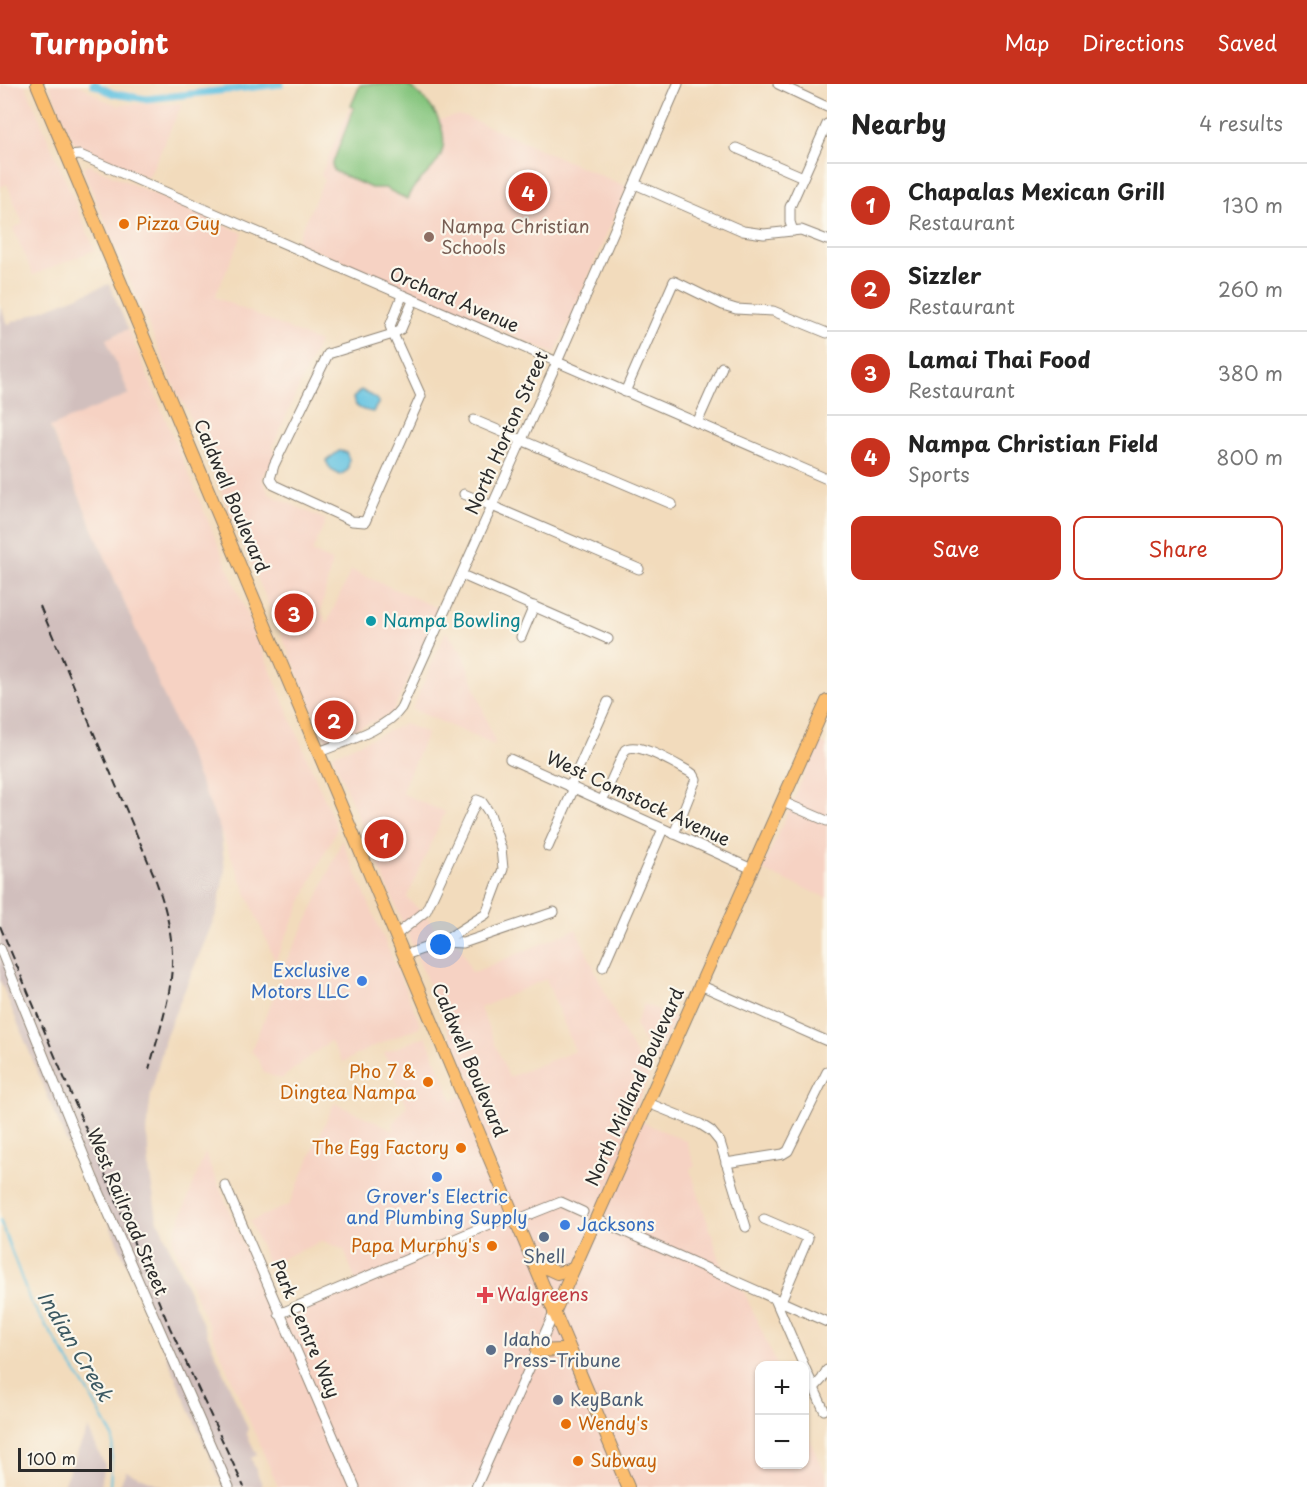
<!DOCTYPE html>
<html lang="en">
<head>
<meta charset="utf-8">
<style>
	body { margin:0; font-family:"Playpen Sans",sans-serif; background:#f6f6f6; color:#222 }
	.controls { position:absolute; right:18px; bottom:18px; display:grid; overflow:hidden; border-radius:12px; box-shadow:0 2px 4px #0004 }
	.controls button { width:54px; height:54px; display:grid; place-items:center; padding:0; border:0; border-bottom:2px solid #e0e0e0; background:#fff; color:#222; font:30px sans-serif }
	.scale { position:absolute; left:18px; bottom:15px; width:94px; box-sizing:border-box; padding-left:6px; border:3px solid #2b2b2b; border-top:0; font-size:16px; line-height:21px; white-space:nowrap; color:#2b2b2b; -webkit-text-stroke:4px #fbf7ec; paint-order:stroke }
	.you { position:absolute; left:441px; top:861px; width:21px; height:21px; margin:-15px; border:4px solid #fff; border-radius:50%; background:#1a73e8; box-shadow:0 0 0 9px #1a73e833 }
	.badge { display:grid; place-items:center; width:39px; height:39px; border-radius:50%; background:#c8321e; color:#fff; font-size:20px; font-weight:700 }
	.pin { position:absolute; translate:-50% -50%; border:3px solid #fff; box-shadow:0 2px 6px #0006 }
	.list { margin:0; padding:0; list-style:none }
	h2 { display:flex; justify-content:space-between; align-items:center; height:78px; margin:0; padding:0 24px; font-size:26px }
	h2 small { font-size:20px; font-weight:400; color:#767676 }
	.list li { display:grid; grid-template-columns:39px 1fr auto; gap:18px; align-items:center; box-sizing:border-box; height:84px; padding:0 24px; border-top:2px solid #e0e0e0 }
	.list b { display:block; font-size:22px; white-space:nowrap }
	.list p { margin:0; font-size:20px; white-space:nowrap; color:#767676 }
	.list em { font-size:20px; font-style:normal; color:#767676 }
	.actions { display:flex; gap:12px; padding:18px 24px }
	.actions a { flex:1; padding:14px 0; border:2px solid #c8321e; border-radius:12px; text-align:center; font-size:21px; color:#c8321e }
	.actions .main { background:#c8321e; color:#fff }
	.map { position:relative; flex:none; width:827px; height:1403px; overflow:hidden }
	header { display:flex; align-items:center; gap:36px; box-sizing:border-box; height:84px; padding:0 30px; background:#c8321e; color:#fff }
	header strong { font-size:28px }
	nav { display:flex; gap:33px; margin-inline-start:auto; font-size:21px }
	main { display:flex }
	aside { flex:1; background:#fff }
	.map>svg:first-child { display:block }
	.built { fill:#f6d2c3; fill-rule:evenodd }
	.industrial { fill:#d1bfbd }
	.green { fill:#84c57d; stroke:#587854; stroke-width:1.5 }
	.water { fill:#63c3e1; stroke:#477786; stroke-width:1.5 }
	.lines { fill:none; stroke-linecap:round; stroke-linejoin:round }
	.stream { stroke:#63c3e1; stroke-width:2 }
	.canal { stroke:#63c3e1; stroke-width:7 }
	.minor-casing { stroke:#8e8374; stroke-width:11 }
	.major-casing { stroke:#8e8374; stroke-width:14 }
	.minor { stroke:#fff; stroke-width:9 }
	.major { stroke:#fbbd6e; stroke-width:12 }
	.rail { stroke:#2b2b2b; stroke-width:2; stroke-dasharray:9 4.5; stroke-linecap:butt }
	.food-dot { fill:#e8710a; stroke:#fbf7ec; stroke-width:2 }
	.education-dot { fill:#8d6e63; stroke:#fbf7ec; stroke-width:2 }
	.culture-dot { fill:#0f9aa8; stroke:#fbf7ec; stroke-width:2 }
	.shop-dot { fill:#3f7fe0; stroke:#fbf7ec; stroke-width:2 }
	.service-dot { fill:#5c6f8a; stroke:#fbf7ec; stroke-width:2 }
	.health-dot { fill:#e0444e; stroke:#fbf7ec; stroke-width:2 }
	.labels { text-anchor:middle; stroke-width:4.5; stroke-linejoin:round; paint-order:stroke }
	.food-label { font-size:18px; fill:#c56008; stroke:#fbf7ec; text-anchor:start }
	.education-label { font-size:18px; fill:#785e54; stroke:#fbf7ec; text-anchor:start }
	.street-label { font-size:18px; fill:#2b2b2b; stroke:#fbf7ec }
	.culture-label { font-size:18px; fill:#0d838f; stroke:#fbf7ec; text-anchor:start }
	.shop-label { font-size:18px; fill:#366cbe; stroke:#fbf7ec; text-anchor:end }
	.service-label { font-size:18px; fill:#4e5e75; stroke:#fbf7ec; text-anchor:start }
	.health-label { font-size:18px; fill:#be3a42; stroke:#fbf7ec; text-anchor:start }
	.water-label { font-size:20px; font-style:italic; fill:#3c5962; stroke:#fbf7ec }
</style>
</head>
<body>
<header>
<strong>Turnpoint</strong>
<nav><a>Map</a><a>Directions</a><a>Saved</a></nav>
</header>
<main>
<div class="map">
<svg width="827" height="1403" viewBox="0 0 827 1403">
	<rect width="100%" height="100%" fill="#fbf7ec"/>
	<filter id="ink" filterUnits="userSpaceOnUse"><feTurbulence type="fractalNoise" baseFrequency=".0167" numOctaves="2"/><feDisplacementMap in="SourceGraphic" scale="12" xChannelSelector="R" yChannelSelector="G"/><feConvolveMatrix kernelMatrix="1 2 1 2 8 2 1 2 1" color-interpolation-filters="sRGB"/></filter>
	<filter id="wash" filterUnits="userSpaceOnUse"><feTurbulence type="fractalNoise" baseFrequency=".008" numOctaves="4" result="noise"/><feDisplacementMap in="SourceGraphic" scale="24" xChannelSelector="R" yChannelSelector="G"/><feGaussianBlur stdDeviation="1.35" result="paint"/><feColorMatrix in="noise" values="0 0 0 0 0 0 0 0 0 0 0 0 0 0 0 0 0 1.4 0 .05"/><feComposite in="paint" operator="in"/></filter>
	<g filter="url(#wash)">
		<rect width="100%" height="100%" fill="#f2dbbc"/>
		<g class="built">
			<path d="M0,0H25L95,166L33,191L13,144L23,140L7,100L0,103Z"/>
			<path d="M49,0H79L102,15L120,22L121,20H182L148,94L77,61L72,56Z"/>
			<path d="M367,0H406L423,15L439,36L456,32L466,33L627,103L555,270L296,158L324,96L321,90L360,1Z"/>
			<path d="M89,81L243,149L215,213L319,258L273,362L277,376L264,389L262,395L269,410L326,436L312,468L332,477L321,527L327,539L351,486L440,525L392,630L326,657L186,324L179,313L83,86L85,82Z"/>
			<path d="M128,245L337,745L318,782L275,877L50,342L129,310L106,255Z"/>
			<path d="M446,547L463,570L496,662L412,625Z"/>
			<path d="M405,640L427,649L401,709L445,728L407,814L430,836L441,865L459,858L472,889L576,845L623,948L649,993L631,1033L686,1057L695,1082L690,1085L722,1182L744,1208L777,1281L760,1282V1380H804L805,1344L827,1394V1403H278L172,1157L205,1069L276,1238L358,1203L344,1166L323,1157L268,1180L250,1137L289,1121L334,1019L396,1047L392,1041L407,1021L384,969L426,952L452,1016L474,1008L332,671ZM546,895L575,967L509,993L480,924Z"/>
			<path d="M819,658L827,662V814L762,786Z"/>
			<path d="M342,756L421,942L370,964L343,978L330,957L281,995L264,989L260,978L251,966L282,894L280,889L312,827Z"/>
			<path d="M644,920L676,934L655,980L635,940Z"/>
		</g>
		<g class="industrial">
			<path d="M109,200L128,245L106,255L129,310L50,343L220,745L225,786L217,828L166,951L151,1010L147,1043L149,1085L157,1134L248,1345L247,1351L257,1371L251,1374L263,1403H223L81,1074L74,1076L0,896V222L8,240Z"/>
			<path d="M88,1344L105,1382L101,1394L102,1403H62Z"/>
			<path d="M126,1387L164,1403H119Z"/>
		</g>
		<path class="green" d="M367,0H406C432,17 458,53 434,82C424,94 413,100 407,115L385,104H371L334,87L332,81L354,24L351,22L360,1Z"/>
		<g class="water">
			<path d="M361,306L377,315L379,318L373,328C363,326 355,325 353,314Z"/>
			<path d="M339,367L346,368L349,375L348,386L340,391L331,386L326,377Z"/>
		</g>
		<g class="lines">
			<path class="stream" d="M0,1136L30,1217L88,1307L113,1353L110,1403"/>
			<path class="canal" d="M93,0L114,10L146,15L281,0"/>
		</g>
	</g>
	<g filter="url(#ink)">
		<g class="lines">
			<defs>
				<g id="minor">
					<path d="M778,0L827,23"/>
					<path d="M736,64L803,93"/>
					<path d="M68,72L80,71L827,395"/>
					<path d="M635,100L743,147L764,150L801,146L827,156"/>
					<path d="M793,147L790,138V123L827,40"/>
					<path d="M402,212L390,242L393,250L401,245L413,217"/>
					<path d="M393,250L421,312L365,438L352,437L274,401L270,395L274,381L328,270Z"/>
					<path d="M625,308L674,197L723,221L736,225L773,227L827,249"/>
					<path d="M474,336L672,420"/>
					<path d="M697,339L722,283"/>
					<path d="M464,410L639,485"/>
					<path d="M462,491L608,555"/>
					<path d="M521,553L534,522"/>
					<path d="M319,668C343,658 386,646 401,624L557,278L678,0"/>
					<path d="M510,675L752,785"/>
					<path d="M570,703L608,618"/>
					<path d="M602,717L625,666C637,656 677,681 690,688L694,691L696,695L674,750"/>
					<path d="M783,718L827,737"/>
					<path d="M548,763L574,704"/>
					<path d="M396,851L426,827L477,716L482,718L490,730L501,764L503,785L486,830L442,858"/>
					<path d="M0,864L93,1094L229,1403"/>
					<path d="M405,871L442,858L463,859L554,828"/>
					<path d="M603,883L663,745"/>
					<path d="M700,901L827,957"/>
					<path d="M648,1019L700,1040L711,1047L720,1058L746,1143"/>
					<path d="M726,1079L783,1070L788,1067L827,988"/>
					<path d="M225,1101L355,1403"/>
					<path d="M596,1135L827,1238"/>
					<path d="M764,1135L808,1154L781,1217"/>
					<path d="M775,1215L804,1282"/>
					<path d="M279,1230L504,1134L516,1136L561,1118L583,1128"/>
					<path d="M804,1282L824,1326"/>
					<path d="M814,1304L822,1295L827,1286"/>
					<path d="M476,1403L554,1229"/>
				</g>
				<g id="major">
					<path d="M37,0L628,1403"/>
					<path d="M533,1178L557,1189L573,1185"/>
					<path d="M554,1229L827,617"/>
					<path d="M537,1267L561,1266L572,1274"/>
				</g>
			</defs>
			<use href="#minor" class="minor-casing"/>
			<use href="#major" class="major-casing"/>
			<use href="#minor" class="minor"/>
			<use href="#major" class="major"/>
			<g class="rail">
				<path d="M40,522L153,789C185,871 172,904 149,985"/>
				<path d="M0,842L170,1244L244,1403"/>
			</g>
		</g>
	</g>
	<g class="food-dot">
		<circle cx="124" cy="140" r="6"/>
		<circle cx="428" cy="998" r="6"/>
		<circle cx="461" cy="1064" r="6"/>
		<circle cx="492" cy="1162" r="6"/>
		<circle cx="566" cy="1340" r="6"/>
		<circle cx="578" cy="1377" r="6"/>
	</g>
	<circle class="education-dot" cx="429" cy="153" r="6"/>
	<circle class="culture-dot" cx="371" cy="537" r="6"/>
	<g class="shop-dot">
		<circle cx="362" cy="897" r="6"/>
		<circle cx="437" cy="1093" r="6"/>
		<circle cx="565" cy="1141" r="6"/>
	</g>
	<g class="service-dot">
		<circle cx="544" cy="1153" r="6"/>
		<circle cx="491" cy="1266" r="6"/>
		<circle cx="558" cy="1316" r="6"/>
	</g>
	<path class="health-dot" d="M482 1202h6v6h6v6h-6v6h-6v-6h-6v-6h6z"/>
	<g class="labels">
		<g class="food-label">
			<text x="136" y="146">Pizza Guy</text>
			<text x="416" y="994" text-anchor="end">Pho 7 &amp;<tspan x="416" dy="21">Dingtea Nampa</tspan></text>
			<text x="449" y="1070" text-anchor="end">The Egg Factory</text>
			<text x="480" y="1168" text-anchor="end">Papa Murphy's</text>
			<text x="578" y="1346">Wendy's</text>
			<text x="590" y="1383">Subway</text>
		</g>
		<g class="education-label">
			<text x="441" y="149">Nampa Christian<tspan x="441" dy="21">Schools</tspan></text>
		</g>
		<g class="street-label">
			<text transform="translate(454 216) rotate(23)" y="6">Orchard Avenue</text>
			<text transform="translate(507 349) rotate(-66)" y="6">North Horton Street</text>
			<text transform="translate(231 412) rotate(67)" y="6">Caldwell Boulevard</text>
			<text transform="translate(638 715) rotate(25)" y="6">West Comstock Avenue</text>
			<text transform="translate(469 976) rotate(67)" y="6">Caldwell Boulevard</text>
			<text transform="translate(635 1003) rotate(-66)" y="6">North Midland Boulevard</text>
			<text transform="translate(127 1128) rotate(67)" y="6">West Railroad Street</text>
			<text transform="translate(305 1245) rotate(67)" y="6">Park Centre Way</text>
		</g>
		<g class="culture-label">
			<text x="383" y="543">Nampa Bowling</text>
		</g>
		<g class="shop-label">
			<text x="350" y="893">Exclusive<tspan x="350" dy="21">Motors LLC</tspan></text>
			<text x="437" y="1119" text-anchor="middle">Grover's Electric<tspan x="437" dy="21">and Plumbing Supply</tspan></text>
			<text x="577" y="1147" text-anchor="start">Jacksons</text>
		</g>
		<g class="service-label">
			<text x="544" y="1179" text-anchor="middle">Shell</text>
			<text x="503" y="1262">Idaho<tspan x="503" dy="21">Press-Tribune</tspan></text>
			<text x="570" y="1322">KeyBank</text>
		</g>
		<g class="health-label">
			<text x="497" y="1217">Walgreens</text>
		</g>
		<g class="water-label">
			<text transform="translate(75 1262) rotate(59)" y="7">Indian Creek</text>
		</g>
	</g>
</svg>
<div class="controls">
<button>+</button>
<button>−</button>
</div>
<div class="scale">100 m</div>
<div class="you"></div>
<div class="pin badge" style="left:384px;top:755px">1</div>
<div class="pin badge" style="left:334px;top:636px">2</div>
<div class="pin badge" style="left:294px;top:529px">3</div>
<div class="pin badge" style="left:528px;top:108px">4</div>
</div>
<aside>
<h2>Nearby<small>4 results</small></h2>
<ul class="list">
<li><span class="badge">1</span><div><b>Chapalas Mexican Grill</b><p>Restaurant</p></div><em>130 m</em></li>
<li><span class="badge">2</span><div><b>Sizzler</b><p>Restaurant</p></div><em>260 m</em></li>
<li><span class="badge">3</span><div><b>Lamai Thai Food</b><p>Restaurant</p></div><em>380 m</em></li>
<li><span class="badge">4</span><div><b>Nampa Christian Field</b><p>Sports</p></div><em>800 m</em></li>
</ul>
<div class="actions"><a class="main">Save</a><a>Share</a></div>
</aside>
</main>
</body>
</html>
